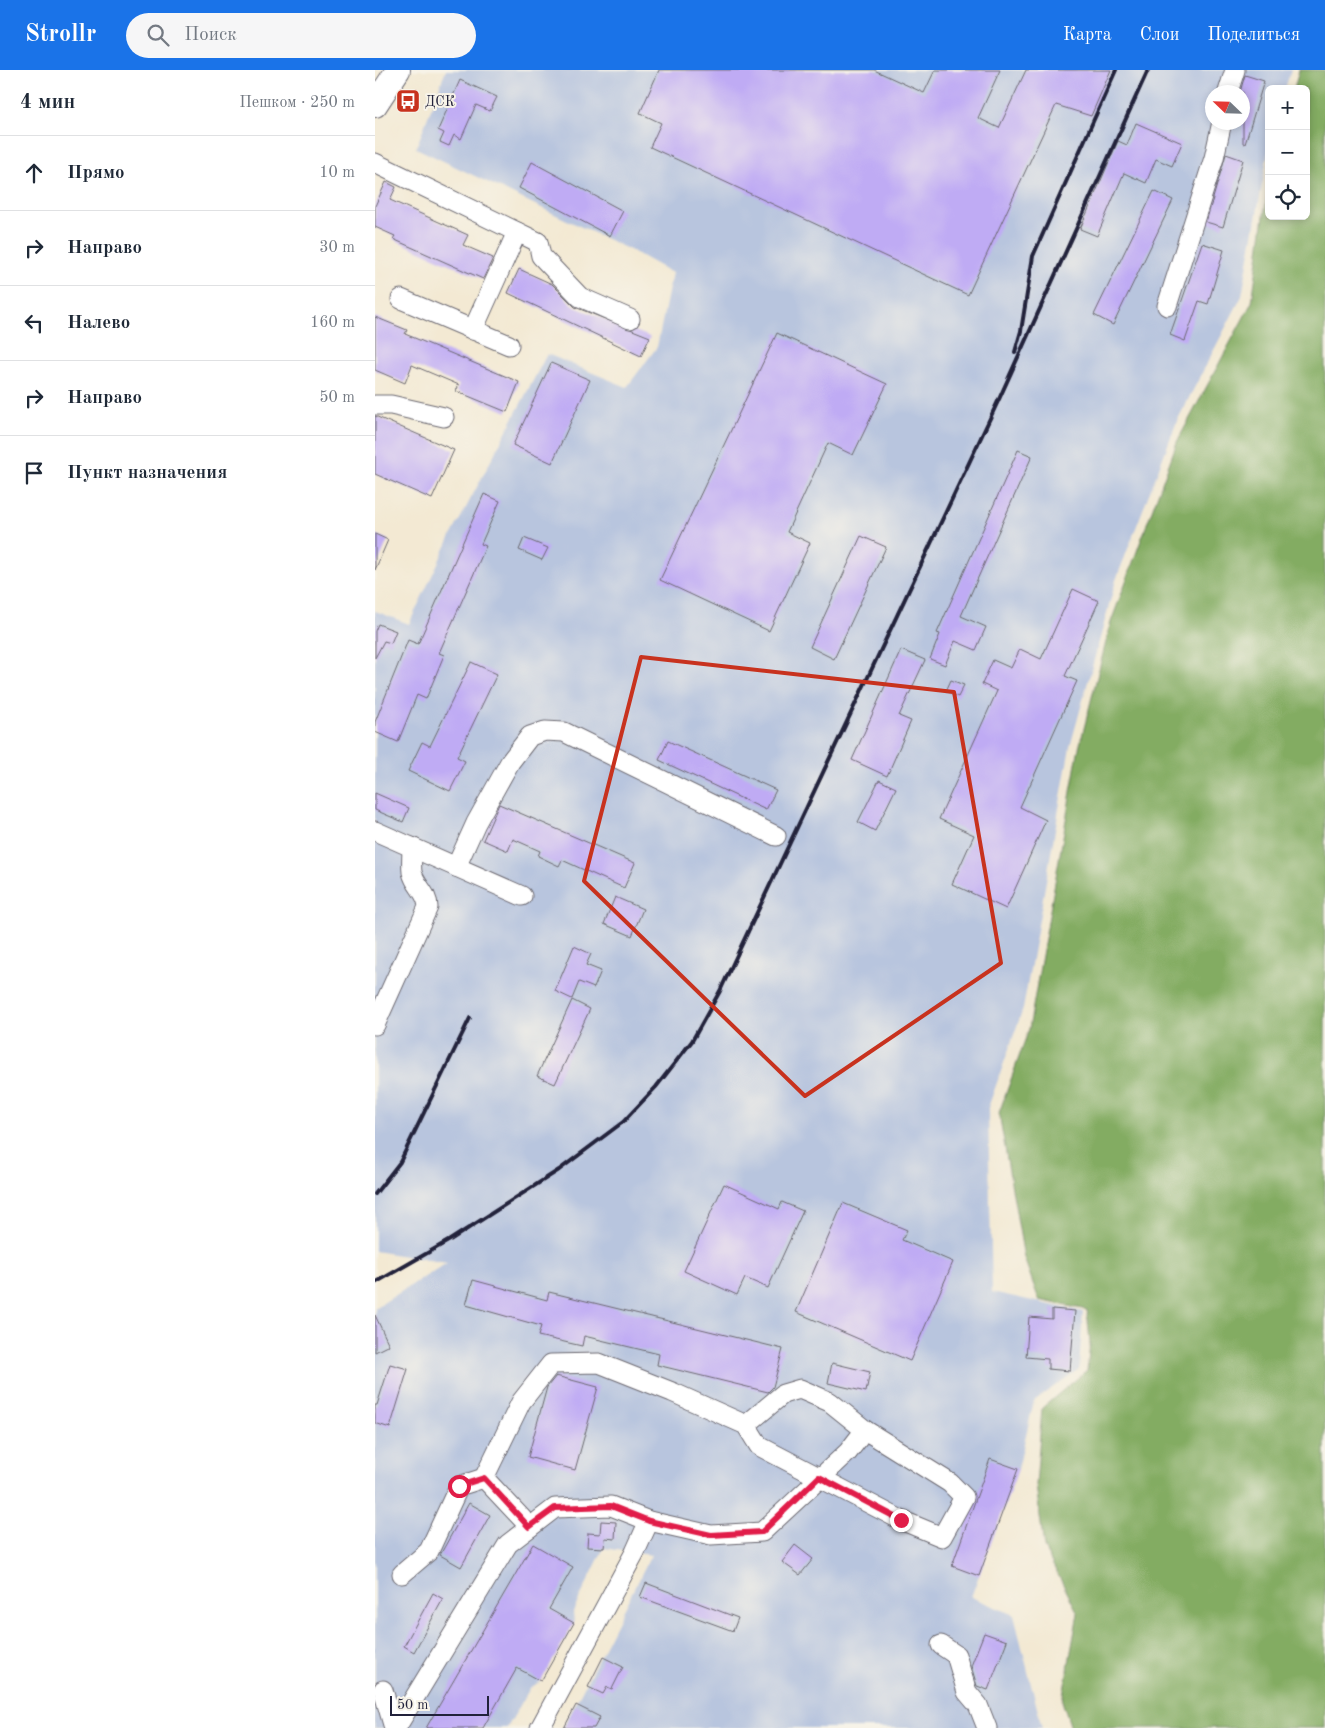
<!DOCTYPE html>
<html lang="ru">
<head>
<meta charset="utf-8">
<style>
	body { margin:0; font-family:"Old Standard TT",serif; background:#f6f6f7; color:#1f2937 }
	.controls { position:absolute; right:15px; top:15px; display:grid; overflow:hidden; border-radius:8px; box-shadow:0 2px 8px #0003 }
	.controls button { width:45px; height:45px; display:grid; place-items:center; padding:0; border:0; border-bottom:1px solid #e0e1e3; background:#fff; color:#1f2937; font:25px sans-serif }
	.compass { position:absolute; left:830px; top:15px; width:45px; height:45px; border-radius:50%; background:#fff; box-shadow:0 2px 8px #0003; rotate:293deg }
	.scale { position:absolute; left:15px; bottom:12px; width:99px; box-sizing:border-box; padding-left:5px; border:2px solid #22223b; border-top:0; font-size:14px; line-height:18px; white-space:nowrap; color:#22223b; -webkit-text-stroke:4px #f7f3e8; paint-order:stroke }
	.stop { position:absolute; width:15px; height:15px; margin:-11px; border:4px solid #e11d48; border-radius:50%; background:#fff }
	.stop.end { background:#e11d48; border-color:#fff; box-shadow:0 1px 5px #0008 }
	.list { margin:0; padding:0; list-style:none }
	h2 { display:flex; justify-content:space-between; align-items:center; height:65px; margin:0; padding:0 20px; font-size:21px }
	h2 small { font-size:16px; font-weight:400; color:#747a83 }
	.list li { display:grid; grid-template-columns:32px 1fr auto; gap:15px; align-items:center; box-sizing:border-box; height:75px; padding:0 20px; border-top:1px solid #e0e1e3 }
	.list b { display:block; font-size:19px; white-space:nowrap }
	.list em { font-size:16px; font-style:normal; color:#747a83 }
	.icon { flex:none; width:28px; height:28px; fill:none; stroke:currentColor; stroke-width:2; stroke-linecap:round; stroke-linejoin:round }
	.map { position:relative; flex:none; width:950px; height:1658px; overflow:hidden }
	header { display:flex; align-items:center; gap:30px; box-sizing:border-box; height:70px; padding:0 25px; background:#1a73e8; color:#fff }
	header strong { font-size:24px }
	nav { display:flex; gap:28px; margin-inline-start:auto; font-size:18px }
	.search { width:350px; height:45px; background:#f6f6f7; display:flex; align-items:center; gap:12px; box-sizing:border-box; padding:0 18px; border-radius:28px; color:#747a83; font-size:19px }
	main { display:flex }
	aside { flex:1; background:#fff }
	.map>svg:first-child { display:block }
	.industrial { fill:#b8c5de; fill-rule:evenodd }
	.forest { fill:#83ac62; stroke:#52674e }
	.building { fill:#bfabf4 }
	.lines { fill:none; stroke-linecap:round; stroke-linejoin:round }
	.minor-casing { stroke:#6b6870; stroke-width:21 }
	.major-casing { stroke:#6b6870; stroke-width:26 }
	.minor { stroke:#fff; stroke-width:19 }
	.major { stroke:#fff; stroke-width:24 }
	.rail { stroke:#22223b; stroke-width:4 }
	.route { stroke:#e11d48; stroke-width:6 }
	.marked { fill:none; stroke:#c8321e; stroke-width:4; stroke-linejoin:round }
	.labels { text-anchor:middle; stroke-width:4; stroke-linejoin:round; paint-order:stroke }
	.poi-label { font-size:14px; fill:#22223b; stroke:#f7f3e8; text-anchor:start }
</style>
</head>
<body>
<header>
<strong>Strollr</strong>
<div class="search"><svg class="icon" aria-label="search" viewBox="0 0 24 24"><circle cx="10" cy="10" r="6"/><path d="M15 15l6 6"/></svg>Поиск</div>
<nav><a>Карта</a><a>Слои</a><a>Поделиться</a></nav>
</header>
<main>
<aside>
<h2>4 мин<small>Пешком · 250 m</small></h2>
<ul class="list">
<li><svg class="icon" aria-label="ahead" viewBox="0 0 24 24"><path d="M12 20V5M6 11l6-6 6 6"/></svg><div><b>Прямо</b></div><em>10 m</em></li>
<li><svg class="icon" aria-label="right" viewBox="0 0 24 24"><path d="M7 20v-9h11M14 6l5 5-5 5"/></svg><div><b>Направо</b></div><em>30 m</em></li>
<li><svg class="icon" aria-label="left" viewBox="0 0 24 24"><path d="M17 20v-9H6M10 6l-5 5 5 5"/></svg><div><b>Налево</b></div><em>160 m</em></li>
<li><svg class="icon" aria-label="right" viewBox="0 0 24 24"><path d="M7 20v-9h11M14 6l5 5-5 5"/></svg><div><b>Направо</b></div><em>50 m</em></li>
<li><svg class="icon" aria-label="arrive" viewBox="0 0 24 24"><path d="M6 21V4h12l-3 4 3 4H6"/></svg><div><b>Пункт назначения</b></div></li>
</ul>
</aside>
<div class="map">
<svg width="950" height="1658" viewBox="0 0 950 1658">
	<rect width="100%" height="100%" fill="#f7f3e8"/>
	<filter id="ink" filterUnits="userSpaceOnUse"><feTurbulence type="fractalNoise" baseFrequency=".02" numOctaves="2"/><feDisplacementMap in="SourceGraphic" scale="10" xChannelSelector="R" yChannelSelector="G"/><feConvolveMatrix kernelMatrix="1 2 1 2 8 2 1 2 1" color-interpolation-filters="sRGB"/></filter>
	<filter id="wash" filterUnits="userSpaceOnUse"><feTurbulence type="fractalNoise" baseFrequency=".0096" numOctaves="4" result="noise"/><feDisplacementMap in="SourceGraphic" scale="20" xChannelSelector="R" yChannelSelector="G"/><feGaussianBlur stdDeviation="1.12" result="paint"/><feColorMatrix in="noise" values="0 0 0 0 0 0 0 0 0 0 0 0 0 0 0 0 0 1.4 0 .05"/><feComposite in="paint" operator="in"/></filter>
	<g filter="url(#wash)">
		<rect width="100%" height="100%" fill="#f3e9d3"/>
		<path class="industrial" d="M71,0H916L910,19H894V77L867,226L802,351L741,510L695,677L648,939L613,1038L617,1222L708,1242L704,1299L659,1331L643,1399L596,1527L639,1545L667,1658H188L276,1485L229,1478L198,1542L199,1553L166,1611L155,1618L132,1658H0V1238L72,1193L0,1181V541L34,554L74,470L172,284L252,317L282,277L297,203L259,182L41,78ZM838,22H868V52H838Z"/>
		<path class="forest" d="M924,0H950V1658H696L687,1631L703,1543L669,1478L661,1415L667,1338L712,1300L715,1273L712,1240L664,1230L649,1188L624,1043L654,959L703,682L736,552L802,372L877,232L894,110V146H931V19H919Z"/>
		<g id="blocks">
			<g class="building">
				<path d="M284,0H499L549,23L560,0H625L603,48L624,58L651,0H736L716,46L681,35L593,225L275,77L286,53L265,43Z"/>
				<path d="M870,5L889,11L870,74L868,73V22H865Z"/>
				<path d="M85,10L122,27L115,41L101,35L86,69L79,65L74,76L65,72L69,63L63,60Z"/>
				<path d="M761,53L807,73L797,96L781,89L771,113L749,103L722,166L705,159L743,71L752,75Z"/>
				<path d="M851,84L868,90L848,157L831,152Z"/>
				<path d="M157,92L248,141L235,166L144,118Z"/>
				<path d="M11,112L21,117L15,130L93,165L88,175L118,188L108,209L18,169L20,166L0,157V136Z"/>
				<path d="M779,121L798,130L738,255L719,245Z"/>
				<path d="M827,173L849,180L833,234L824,231L810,271L795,265Z"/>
				<path d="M144,199L177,214L200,237L275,267L266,286L133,223Z"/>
				<path d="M0,247L32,260L30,264L144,312L132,342L81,321L84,315L37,295L30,313L0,300Z"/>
				<path d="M402,263L512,314L478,385L453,373L412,462L435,473L394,561L285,510Z"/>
				<path d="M176,293L215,310L177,393L138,375Z"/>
				<path d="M0,346L79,380L57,429L0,404Z"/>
				<path d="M643,380L657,386L586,546L611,557L601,580L580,571L570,595L555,589L565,564L562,563Z"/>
				<path d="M109,424L125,431L106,474L111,476L64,583L69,585L51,629L42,625L23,672L0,662V652L33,570L43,574Z"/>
				<path d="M0,464L13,470L0,500Z"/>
				<path d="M486,466L511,477L459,589L435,577Z"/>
				<path d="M149,468L173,478L167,490L144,480Z"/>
				<path d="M698,519L724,531L690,606L702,611L645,737L671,750L631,839L577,814L599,765L564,749L622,621L607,614L618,590L636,598L645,579L666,589Z"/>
				<path d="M3,554L21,561L16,573L9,571L0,588V561Z"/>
				<path d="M526,580L550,590L524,646L536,651L512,706L477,690Z"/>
				<path d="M96,592L122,604L82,687L90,691L75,721L33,701L47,672L55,676Z"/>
				<path d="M576,610L589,615L583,627L571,621Z"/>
				<path d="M293,671L401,720L391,740L284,690Z"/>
				<path d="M504,710L521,718L500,761L483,752Z"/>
				<path d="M0,723L34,738L28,752L0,740Z"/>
				<path d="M124,734L260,793L249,818L187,790L184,796L163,786L165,781L138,769L133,781L108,770Z"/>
				<path d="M240,827L268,839L257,866L229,854Z"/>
				<path d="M199,876L216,884L211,895L226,901L219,918L204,912L197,929L180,921Z"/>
				<path d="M197,930L215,939L180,1014L162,1006Z"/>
				<path d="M349,1114L404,1139L407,1132L428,1141L393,1218L370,1208L362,1225L309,1201Z"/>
				<path d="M468,1133L532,1160L527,1170L578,1192L535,1291L421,1242Z"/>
				<path d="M98,1210L172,1230L174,1222L408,1279L398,1317L393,1322L282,1295L284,1284L209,1266L207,1276L163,1266L166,1256L91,1235Z"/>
				<path d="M677,1239L700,1241L695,1301L673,1299V1289L651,1287L654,1247L677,1249Z"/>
				<path d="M0,1245L14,1275L0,1282Z"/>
				<path d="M457,1293L495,1302L491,1322L453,1313Z"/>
				<path d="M15,1294L33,1299L15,1358L0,1353V1335H2Z"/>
				<path d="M181,1306L223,1317L200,1400L153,1387L172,1317Z"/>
				<path d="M615,1389L643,1399L604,1506L577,1496Z"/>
				<path d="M94,1433L115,1445L86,1497L65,1485Z"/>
				<path d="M226,1451L241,1452L240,1469L230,1468L229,1478L212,1477L213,1463L225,1464Z"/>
				<path d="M158,1474L198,1497L174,1539L199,1553L166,1611L142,1598L108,1658H51Z"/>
				<path d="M420,1475L438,1489L425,1505L407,1492Z"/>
				<path d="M271,1513L363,1548L358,1561L265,1527Z"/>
				<path d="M58,1523L68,1529L39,1582L29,1576Z"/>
				<path d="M609,1563L632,1571L613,1620L602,1616L596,1596Z"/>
				<path d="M228,1587L248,1597L237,1619L232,1617L228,1624L213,1617Z"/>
				<path d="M201,1635L225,1647L219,1658H189Z"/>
			</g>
		</g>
	</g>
	<g filter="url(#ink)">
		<use href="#blocks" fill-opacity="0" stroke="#6b6870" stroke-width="1"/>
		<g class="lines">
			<defs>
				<g id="minor">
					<path d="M853,22L860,0"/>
					<path d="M0,93L163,172L166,186L205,227L255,249"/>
					<path d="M26,229L134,275"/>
					<path d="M792,236L839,88L847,52"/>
					<path d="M98,260L142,162"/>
					<path d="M0,335H16L69,347"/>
					<path d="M0,761L147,826"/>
					<path d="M81,797L101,753L135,692L155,666L170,661L189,662L401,766"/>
					<path d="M0,955L53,837C53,823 40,816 37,802C36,794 37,785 37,777"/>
					<path d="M155,1457L109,1408L146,1332L176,1294L224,1293L297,1322L371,1355L384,1376L526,1450L567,1467L589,1427L575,1413L490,1360L455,1332L425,1319L408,1324L371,1355"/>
					<path d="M27,1504L54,1481L84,1416L109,1408"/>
					<path d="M566,1575L581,1585L592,1622L603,1635L612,1658"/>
					<path d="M8,1620L19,1658"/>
					<path d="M21,1658L133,1474L180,1438L236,1436L274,1451L336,1465L387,1462L473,1382L490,1360"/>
					<path d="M165,1658L260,1482L274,1451"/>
				</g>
				<path id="major" d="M0,35L23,0"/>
			</defs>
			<use href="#minor" class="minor-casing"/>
			<use href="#major" class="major-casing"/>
			<use href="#minor" class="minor"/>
			<use href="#major" class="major"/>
			<g class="rail">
				<path d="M640,282L646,261L658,186L741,0"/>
				<path d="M0,1124L25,1092L95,948"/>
				<path d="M0,1213L75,1170L184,1100L248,1052L281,1017L317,971L345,921L625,327L773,0"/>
			</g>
		</g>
	</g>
	<g class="lines" filter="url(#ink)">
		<path class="route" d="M84,1416L109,1408L154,1457L180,1438L236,1436L274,1451L336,1465L387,1462L444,1407L526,1450"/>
	</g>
	<path class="marked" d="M266,587L579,622L626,893L430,1026L209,811Z"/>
	<defs>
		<symbol id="bus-square" viewBox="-11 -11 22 22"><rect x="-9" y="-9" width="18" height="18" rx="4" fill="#c8321e" stroke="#f7f3e8"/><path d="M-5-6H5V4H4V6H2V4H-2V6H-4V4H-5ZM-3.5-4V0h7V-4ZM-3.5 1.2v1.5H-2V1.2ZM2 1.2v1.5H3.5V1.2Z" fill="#fff"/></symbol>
	</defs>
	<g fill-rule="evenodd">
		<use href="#bus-square" x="19" y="17" width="28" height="28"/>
	</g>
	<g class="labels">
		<g class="poi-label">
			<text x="50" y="36">ДСК</text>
		</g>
	</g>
</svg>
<div class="controls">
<button>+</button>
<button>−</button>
<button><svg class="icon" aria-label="locate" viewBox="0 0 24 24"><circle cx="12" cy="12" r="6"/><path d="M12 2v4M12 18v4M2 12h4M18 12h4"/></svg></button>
</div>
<svg class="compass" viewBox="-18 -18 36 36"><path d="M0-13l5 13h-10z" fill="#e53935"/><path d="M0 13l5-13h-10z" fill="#747a83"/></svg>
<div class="scale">50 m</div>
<div class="stop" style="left:84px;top:1416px"></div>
<div class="stop end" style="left:526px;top:1450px"></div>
</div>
</main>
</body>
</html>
